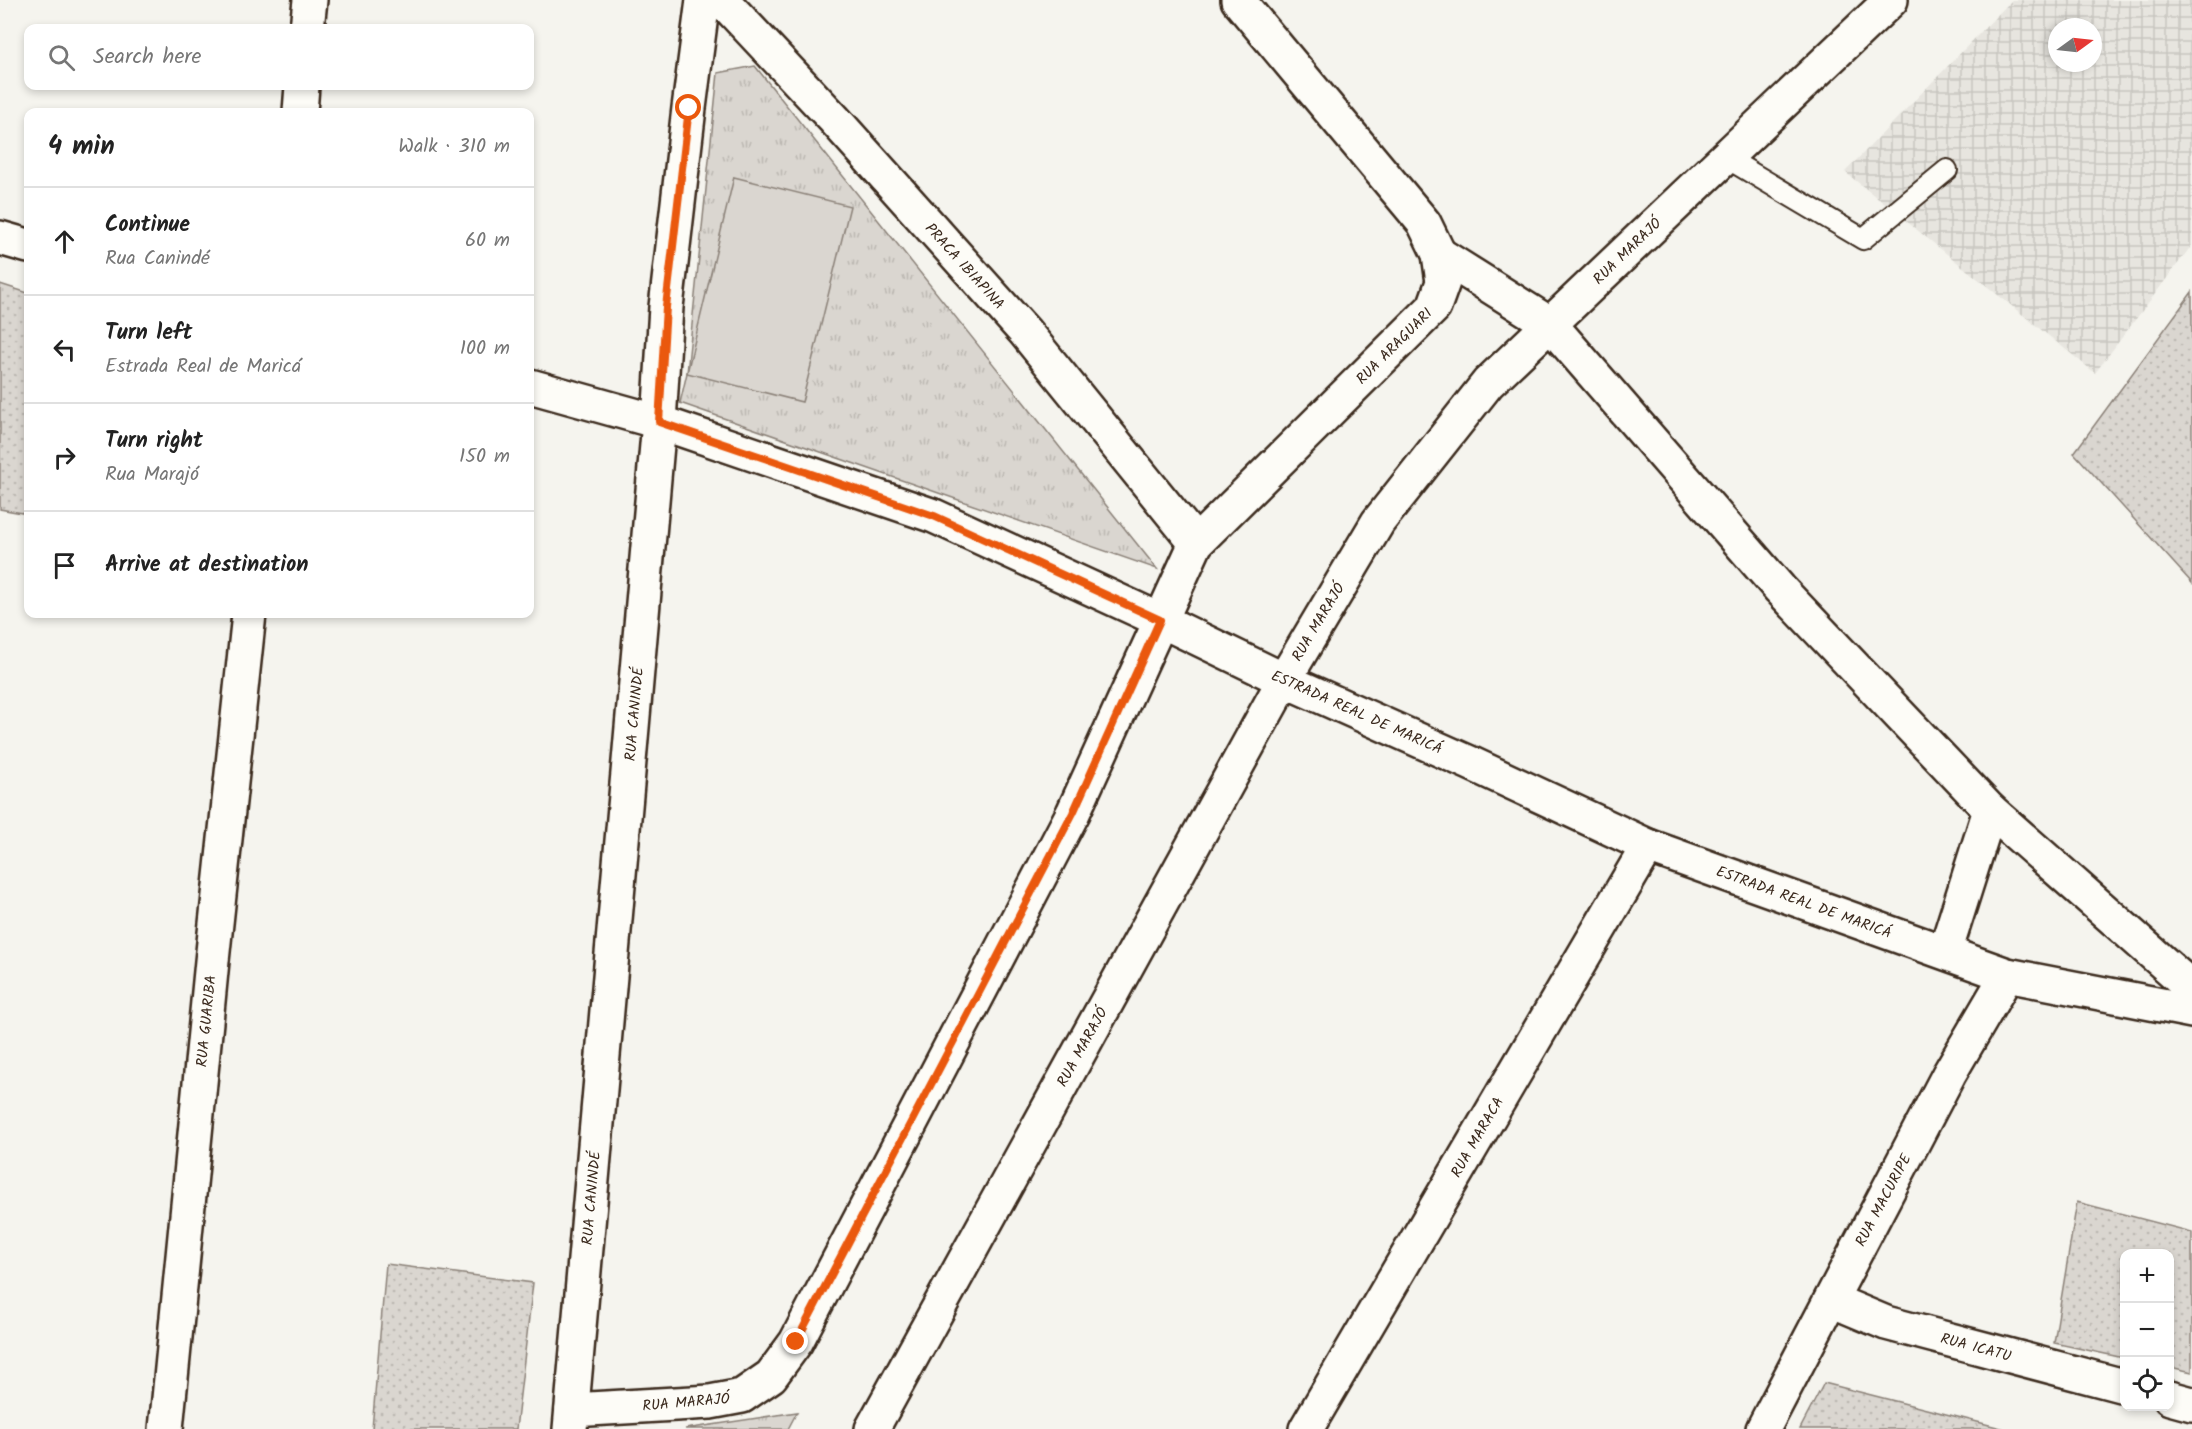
<!DOCTYPE html>
<html lang="en">
<head>
<meta charset="utf-8">
<style>
	body { margin:0; font-family:Kalam,sans-serif; background:#f2f2f2; color:#222 }
	.controls { position:absolute; right:18px; bottom:18px; display:grid; overflow:hidden; border-radius:12px; box-shadow:0 3px 9px #0003 }
	.controls button { width:54px; height:54px; display:grid; place-items:center; padding:0; border:0; border-bottom:2px solid #e0e0e0; background:#fff; color:#222; font:30px sans-serif }
	.compass { position:absolute; left:2048px; top:18px; width:54px; height:54px; border-radius:50%; background:#fff; box-shadow:0 3px 9px #0003; rotate:75deg }
	.stop { position:absolute; width:18px; height:18px; margin:-14px; border:4px solid #ea580c; border-radius:50%; background:#fff }
	.stop.end { background:#ea580c; border-color:#fff; box-shadow:0 2px 6px #0008 }
	.list { margin:0; padding:0; list-style:none }
	h2 { display:flex; justify-content:space-between; align-items:center; height:78px; margin:0; padding:0 24px; font-size:26px }
	h2 small { font-size:20px; font-weight:400; color:#767676 }
	.list li { display:grid; grid-template-columns:39px 1fr auto; gap:18px; align-items:center; box-sizing:border-box; height:108px; padding:0 24px; border-top:2px solid #e0e0e0 }
	.list b { display:block; font-size:22px; white-space:nowrap }
	.list p { margin:0; font-size:20px; white-space:nowrap; color:#767676 }
	.list em { font-size:20px; font-style:normal; color:#767676 }
	.icon { flex:none; width:33px; height:33px; fill:none; stroke:currentColor; stroke-width:2; stroke-linecap:round; stroke-linejoin:round }
	.map { position:relative; flex:none; width:2192px; height:1429px; overflow:hidden }
	.search { position:absolute; background:#fff; box-shadow:0 3px 9px #0003; left:24px; top:24px; width:510px; height:66px; display:flex; align-items:center; gap:15px; box-sizing:border-box; padding:0 21px; border-radius:12px; color:#767676; font-size:22px }
	.panel { position:absolute; background:#fff; box-shadow:0 3px 9px #0003; left:24px; top:108px; width:510px; height:510px; border-radius:12px }
	.map>svg:first-child { display:block }
	.industrial { fill:url(#industrial-grid); fill-rule:evenodd }
	.grass { fill:url(#grass-dots); stroke:#8a8077; stroke-width:1.5 }
	.park { fill:url(#park-tufts); stroke:#8a8077; stroke-width:1.5 }
	.pitch { fill:#dad6d0; stroke:#8a8077; stroke-width:1.5 }
	.lines { fill:none; stroke-linecap:round; stroke-linejoin:round }
	.service-casing { stroke:#3b2a1e; stroke-width:24 }
	.minor-casing { stroke:#3b2a1e; stroke-width:38 }
	.secondary-casing { stroke:#3b2a1e; stroke-width:38 }
	.service { stroke:#fdfcf7; stroke-width:20 }
	.minor { stroke:#fdfcf7; stroke-width:33 }
	.secondary { stroke:#fdfcf7; stroke-width:33 }
	.route { stroke:#ea580c; stroke-width:8 }
	.labels { text-anchor:middle; stroke-width:4.5; stroke-linejoin:round; paint-order:stroke }
	.street-label { font-size:15px; fill:#3b2a1e; stroke:#fdfcf7 }
</style>
</head>
<body>
<div class="map">
<svg width="2192" height="1429" viewBox="0 0 2192 1429">
	<defs>
		<pattern id="industrial-grid" width="8" height="8" patternUnits="userSpaceOnUse" patternTransform="scale(1.5)"><rect width="8" height="8" fill="#e7e5df"/><path d="M0 4h8M4 0v8" fill="none" stroke="#c7c5bf"/></pattern>
		<pattern id="grass-dots" width="8" height="8" patternUnits="userSpaceOnUse" patternTransform="scale(1.5)"><rect width="8" height="8" fill="#dad6d0"/><path d="M2 2h.1M6 6h.1" fill="none" stroke="#bcb8b2" stroke-width="1.8" stroke-linecap="round"/></pattern>
		<pattern id="park-tufts" width="24" height="20" patternUnits="userSpaceOnUse" patternTransform="scale(1.5)"><rect width="24" height="20" fill="#dad6d0"/><path d="M3 7l-1-3M5 7V3M7 7l1-3M15 17l-1-3M17 17v-4M19 17l1-3" fill="none" stroke="#bcb8b2"/></pattern>
	</defs>
	<rect width="100%" height="100%" fill="#f5f4ee"/>
	<filter id="ink" filterUnits="userSpaceOnUse"><feTurbulence type="fractalNoise" baseFrequency=".0167" numOctaves="2"/><feDisplacementMap in="SourceGraphic" scale="12" xChannelSelector="R" yChannelSelector="G"/><feConvolveMatrix kernelMatrix="1 2 1 2 8 2 1 2 1" color-interpolation-filters="sRGB"/></filter>
	<g filter="url(#ink)">
		<path class="industrial" d="M2012,0H2192V245L2095,373L1845,172ZM2057,27H2093V63H2057Z"/>
		<g class="grass">
			<path d="M0,284L28,293V514L0,509Z"/>
			<path d="M2192,292V583L2074,453Z"/>
			<path d="M2077,1202L2192,1232V1372L2170,1367V1254H2124V1358L2054,1343Z"/>
			<path d="M386,1264L533,1283L516,1429H372Z"/>
			<path d="M1824,1383L2005,1429H1800Z"/>
		</g>
		<g class="park">
			<path d="M755,66L1157,569L680,403L687,373L718,73Z"/>
			<path d="M797,1412L788,1429H685Z"/>
		</g>
		<path class="pitch" d="M734,177L850,206L802,402L687,373Z"/>
		<g class="lines">
			<defs>
				<path id="service" d="M1725,157L1863,239L1947,170"/>
				<g id="minor">
					<path d="M722,0L834,119L1025,332L1196,543"/>
					<path d="M307,28L310,0"/>
					<path d="M300,112L302,86"/>
					<path d="M1439,254L1550,324L1780,589L1990,810L1945,952"/>
					<path d="M1990,810L2192,988"/>
					<path d="M1831,1300L1886,1323L2124,1386"/>
					<path d="M2170,1398L2192,1404"/>
					<path d="M572,1410L710,1402L742,1396L771,1376L796,1342L1073,813L1196,543L1434,307L1443,282L1439,254L1424,223L1238,0"/>
					<path d="M166,1429L212,961L249,614"/>
					<path d="M570,1429L659,422L666,307L689,108L703,0"/>
					<path d="M872,1429L1284,680L1378,522L1488,383L1891,0"/>
					<path d="M1306,1429L1648,846"/>
					<path d="M1763,1429L1949,1074L2007,975"/>
				</g>
				<g id="secondary">
					<path d="M0,238L28,246"/>
					<path d="M530,386L659,422L934,516L1160,620L1284,680L1470,763L1648,846L2007,975L2192,1011"/>
				</g>
			</defs>
			<use href="#service" class="service-casing"/>
			<use href="#minor" class="minor-casing"/>
			<use href="#secondary" class="secondary-casing"/>
			<use href="#service" class="service"/>
			<use href="#minor" class="minor"/>
			<use href="#secondary" class="secondary"/>
		</g>
	</g>
	<g class="lines" filter="url(#ink)">
		<path class="route" d="M689,108L666,307L659,422L934,516L1160,620L1073,813L796,1342"/>
	</g>
	<g class="labels">
		<g class="street-label">
			<text transform="translate(1627 251) rotate(-44)" y="5">RUA MARAJÓ</text>
			<text transform="translate(965 266) rotate(48)" y="5">PRACA IBIAPINA</text>
			<text transform="translate(1394 346) rotate(-45)" y="5">RUA ARAGUARI</text>
			<text transform="translate(1318 622) rotate(-59)" y="5">RUA MARAJÓ</text>
			<text transform="translate(1357 712) rotate(24)" y="5">ESTRADA REAL DE MARICÁ</text>
			<text transform="translate(634 714) rotate(-85)" y="5">RUA CANINDÉ</text>
			<text transform="translate(1804 902) rotate(20)" y="5">ESTRADA REAL DE MARICÁ</text>
			<text transform="translate(206 1021) rotate(-84)" y="5">RUA GUARIBA</text>
			<text transform="translate(1082 1047) rotate(-61)" y="5">RUA MARAJÓ</text>
			<text transform="translate(1477 1137) rotate(-60)" y="5">RUA MARACA</text>
			<text transform="translate(591 1198) rotate(-85)" y="5">RUA CANINDÉ</text>
			<text transform="translate(1883 1200) rotate(-62)" y="5">RUA MACURIPE</text>
			<text transform="translate(1976 1347) rotate(15)" y="5">RUA ICATU</text>
			<text transform="translate(686 1402) rotate(-5)" y="5">RUA MARAJÓ</text>
		</g>
	</g>
</svg>
<div class="controls">
<button>+</button>
<button>−</button>
<button><svg class="icon" aria-label="locate" viewBox="0 0 24 24"><circle cx="12" cy="12" r="6"/><path d="M12 2v4M12 18v4M2 12h4M18 12h4"/></svg></button>
</div>
<svg class="compass" viewBox="-18 -18 36 36"><path d="M0-13l5 13h-10z" fill="#e53935"/><path d="M0 13l5-13h-10z" fill="#767676"/></svg>
<div class="stop" style="left:689px;top:108px"></div>
<div class="stop end" style="left:796px;top:1342px"></div>
<div class="search"><svg class="icon" aria-label="search" viewBox="0 0 24 24"><circle cx="10" cy="10" r="6"/><path d="M15 15l6 6"/></svg>Search here</div>
<section class="panel">
<h2>4 min<small>Walk · 310 m</small></h2>
<ul class="list">
<li><svg class="icon" aria-label="ahead" viewBox="0 0 24 24"><path d="M12 20V5M6 11l6-6 6 6"/></svg><div><b>Continue</b><p>Rua Canindé</p></div><em>60 m</em></li>
<li><svg class="icon" aria-label="left" viewBox="0 0 24 24"><path d="M17 20v-9H6M10 6l-5 5 5 5"/></svg><div><b>Turn left</b><p>Estrada Real de Maricá</p></div><em>100 m</em></li>
<li><svg class="icon" aria-label="right" viewBox="0 0 24 24"><path d="M7 20v-9h11M14 6l5 5-5 5"/></svg><div><b>Turn right</b><p>Rua Marajó</p></div><em>150 m</em></li>
<li><svg class="icon" aria-label="arrive" viewBox="0 0 24 24"><path d="M6 21V4h12l-3 4 3 4H6"/></svg><div><b>Arrive at destination</b></div></li>
</ul>
</section>
</div>
</body>
</html>
